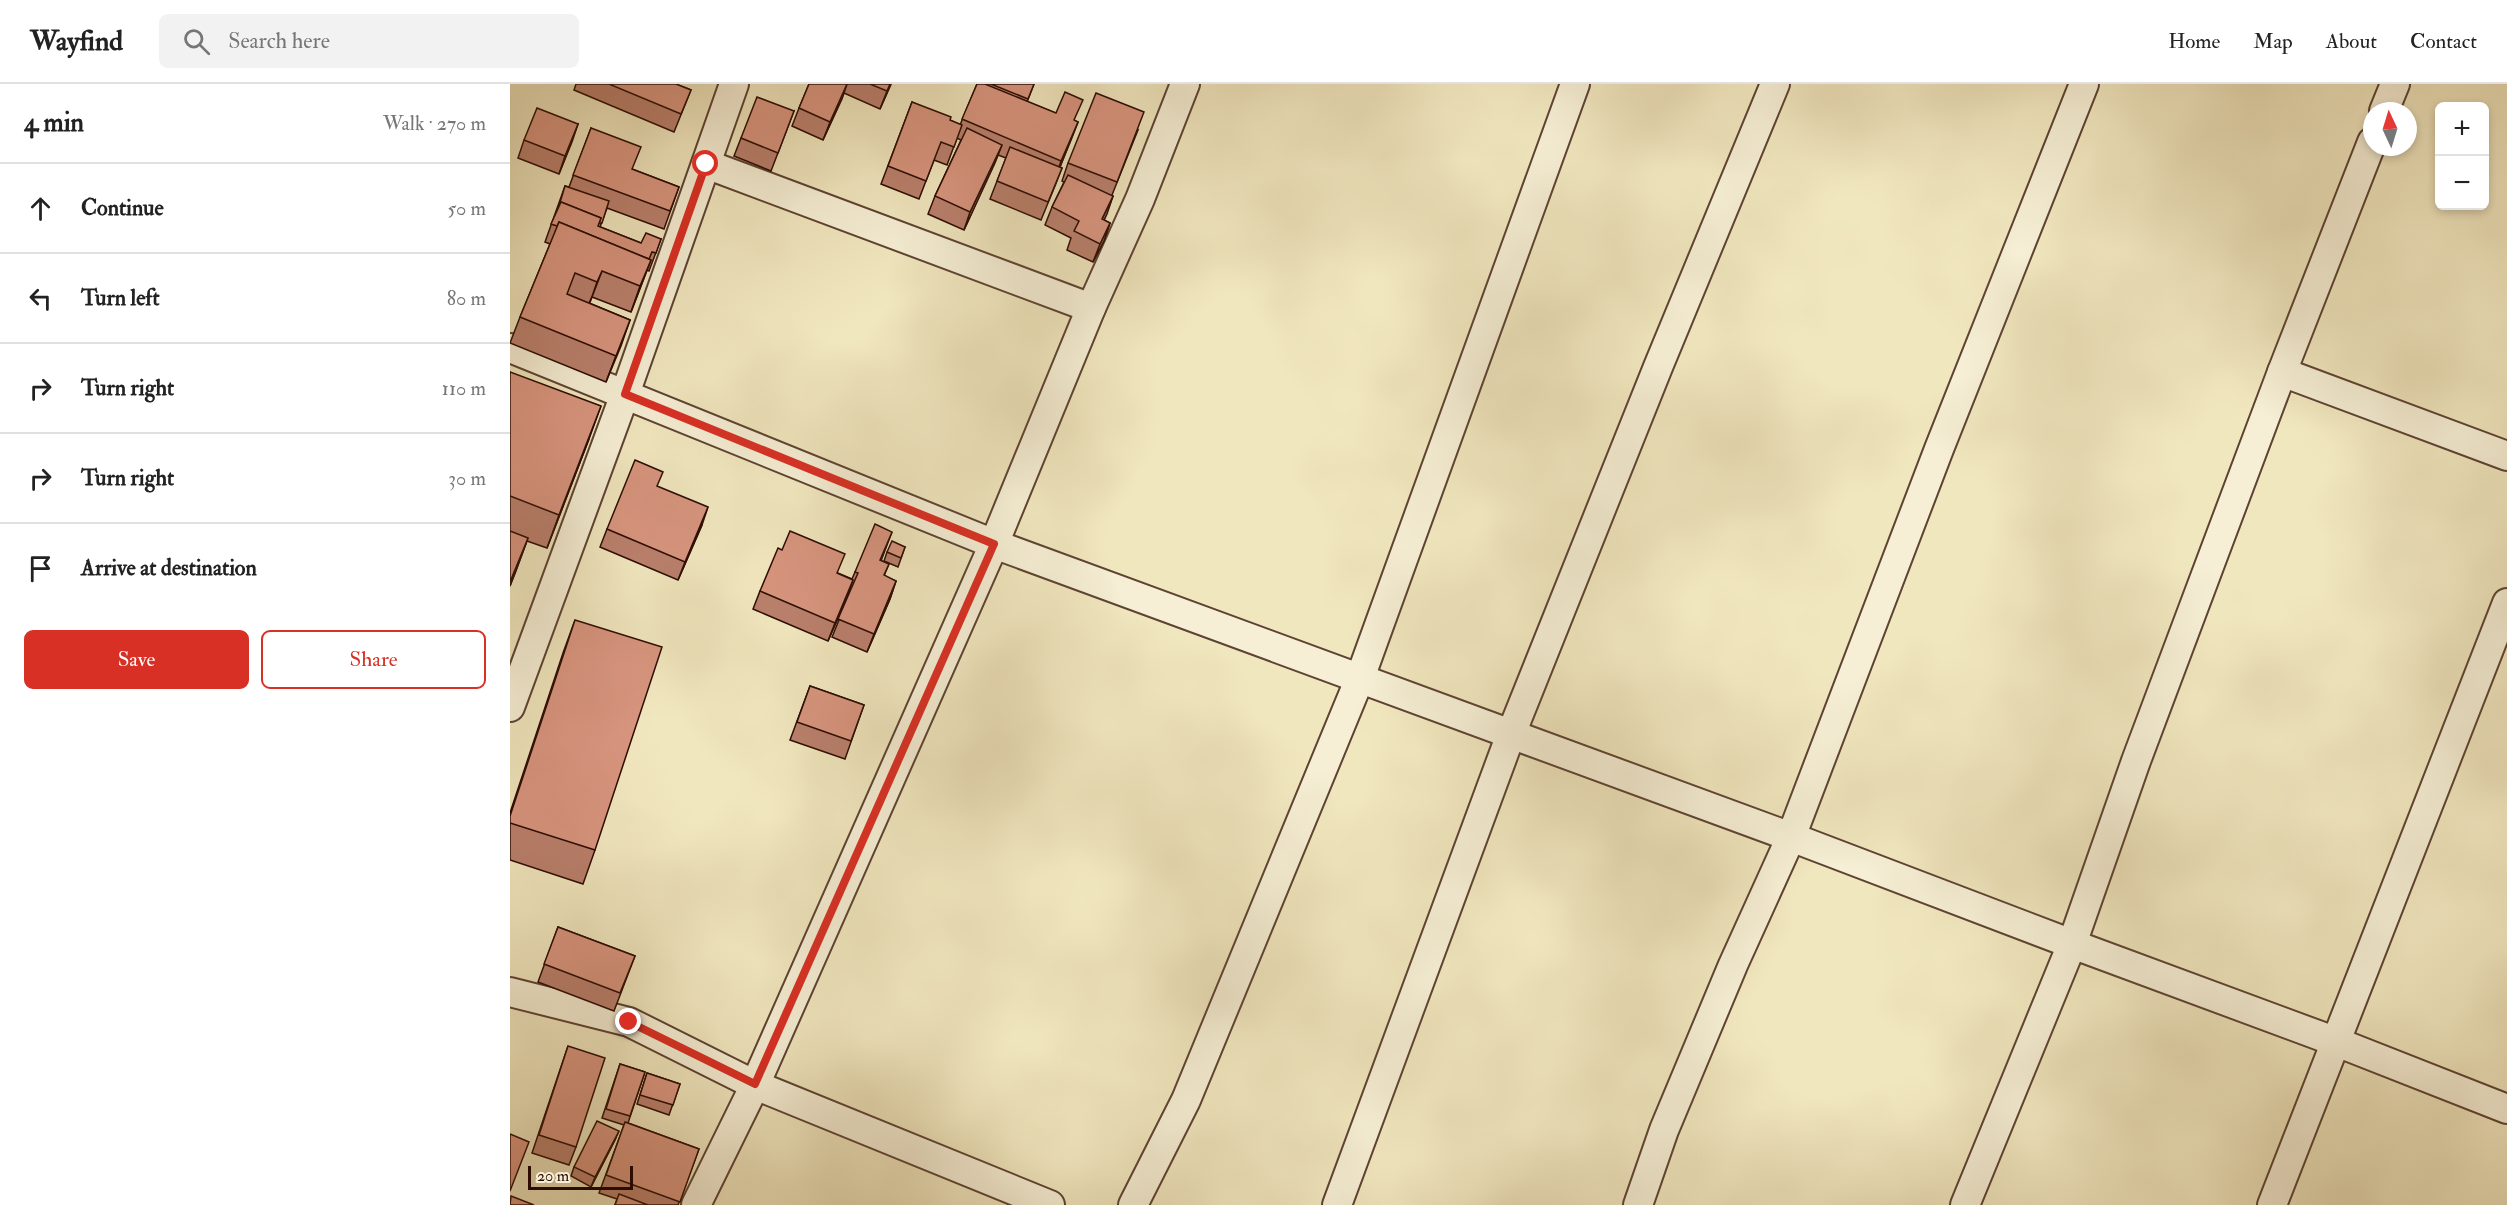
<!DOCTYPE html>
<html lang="en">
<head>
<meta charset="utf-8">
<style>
	body { margin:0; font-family:"IM FELL Double Pica",serif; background:#f2f2f2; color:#222 }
	.controls { position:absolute; right:18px; top:18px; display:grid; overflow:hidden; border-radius:9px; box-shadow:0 3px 9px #0003 }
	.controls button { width:54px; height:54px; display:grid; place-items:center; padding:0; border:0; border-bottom:2px solid #e0e0e0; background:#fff; color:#222; font:30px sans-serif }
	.compass { position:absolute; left:1853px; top:18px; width:54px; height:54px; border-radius:50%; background:#fff; box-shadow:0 3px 9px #0003; rotate:356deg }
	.scale { position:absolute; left:18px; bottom:15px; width:105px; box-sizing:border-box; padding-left:6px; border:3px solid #2c0c03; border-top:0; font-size:16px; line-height:21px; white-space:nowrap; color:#2c0c03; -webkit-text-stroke:4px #f6efd5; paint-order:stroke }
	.stop { position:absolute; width:18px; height:18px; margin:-14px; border:4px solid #d93025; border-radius:50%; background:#fff }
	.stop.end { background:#d93025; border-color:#fff; box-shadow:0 2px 6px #0008 }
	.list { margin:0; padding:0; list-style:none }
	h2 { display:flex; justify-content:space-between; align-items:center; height:78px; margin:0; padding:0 24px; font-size:26px }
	h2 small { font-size:20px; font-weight:400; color:#767676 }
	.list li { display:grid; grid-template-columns:39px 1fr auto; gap:18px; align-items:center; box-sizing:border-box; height:90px; padding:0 24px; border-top:2px solid #e0e0e0 }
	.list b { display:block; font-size:22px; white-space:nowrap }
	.list em { font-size:20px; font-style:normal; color:#767676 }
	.actions { display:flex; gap:12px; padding:18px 24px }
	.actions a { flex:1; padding:14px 0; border:2px solid #d93025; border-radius:9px; text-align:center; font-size:21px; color:#d93025 }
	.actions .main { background:#d93025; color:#fff }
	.icon { flex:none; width:33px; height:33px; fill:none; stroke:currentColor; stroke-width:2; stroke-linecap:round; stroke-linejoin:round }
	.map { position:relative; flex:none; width:1997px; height:1121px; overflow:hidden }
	header { display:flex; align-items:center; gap:36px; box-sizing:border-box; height:84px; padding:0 30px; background:#fff; border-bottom:2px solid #e0e0e0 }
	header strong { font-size:28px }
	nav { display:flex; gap:33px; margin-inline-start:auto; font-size:21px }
	.search { width:420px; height:54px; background:#f2f2f2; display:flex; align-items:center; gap:15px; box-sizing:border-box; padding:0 21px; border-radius:9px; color:#767676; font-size:22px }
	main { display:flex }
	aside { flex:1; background:#fff }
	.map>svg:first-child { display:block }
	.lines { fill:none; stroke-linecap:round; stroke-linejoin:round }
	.minor-casing { stroke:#5d4332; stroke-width:32 }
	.minor { stroke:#f6efd5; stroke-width:28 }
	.wall { fill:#ba806d; stroke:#2c0c03; stroke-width:1.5 }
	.shaded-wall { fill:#976859; stroke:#2c0c03; stroke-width:1.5 }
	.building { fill:#d8957f; stroke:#2c0c03; stroke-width:1.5 }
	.route { stroke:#d93025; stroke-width:8 }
</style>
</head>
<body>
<header>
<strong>Wayfind</strong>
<div class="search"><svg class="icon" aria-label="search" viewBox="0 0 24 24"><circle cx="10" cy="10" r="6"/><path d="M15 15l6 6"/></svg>Search here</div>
<nav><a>Home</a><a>Map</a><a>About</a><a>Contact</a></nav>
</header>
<main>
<aside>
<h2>4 min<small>Walk · 270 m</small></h2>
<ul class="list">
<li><svg class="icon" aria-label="ahead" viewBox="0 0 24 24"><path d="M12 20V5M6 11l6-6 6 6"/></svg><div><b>Continue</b></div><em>50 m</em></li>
<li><svg class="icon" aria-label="left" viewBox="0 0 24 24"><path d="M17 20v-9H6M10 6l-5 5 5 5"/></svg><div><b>Turn left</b></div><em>80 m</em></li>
<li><svg class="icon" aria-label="right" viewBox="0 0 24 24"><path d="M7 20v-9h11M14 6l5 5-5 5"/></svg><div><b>Turn right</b></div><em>110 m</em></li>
<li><svg class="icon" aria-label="right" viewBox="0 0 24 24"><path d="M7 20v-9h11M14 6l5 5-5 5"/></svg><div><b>Turn right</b></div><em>30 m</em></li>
<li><svg class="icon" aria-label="arrive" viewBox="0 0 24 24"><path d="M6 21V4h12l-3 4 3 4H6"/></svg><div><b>Arrive at destination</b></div></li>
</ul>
<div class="actions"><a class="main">Save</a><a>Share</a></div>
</aside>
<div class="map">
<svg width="1997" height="1121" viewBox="0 0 1997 1121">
	<rect width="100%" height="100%" fill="#f1e7bf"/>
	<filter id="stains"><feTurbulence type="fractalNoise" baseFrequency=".00333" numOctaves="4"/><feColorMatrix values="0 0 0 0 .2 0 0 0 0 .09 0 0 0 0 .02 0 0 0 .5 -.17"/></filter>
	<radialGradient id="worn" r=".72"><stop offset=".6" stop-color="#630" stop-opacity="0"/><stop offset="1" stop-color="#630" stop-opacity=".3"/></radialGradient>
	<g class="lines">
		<defs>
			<g id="minor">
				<path d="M1874,27L1885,0"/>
				<path d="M196,80L581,224"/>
				<path d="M0,264L484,460L1281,753L1562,860L1824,957L1997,1025"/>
				<path d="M1772,288L1997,372"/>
				<path d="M0,623L115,310L224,0"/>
				<path d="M0,908L119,938L245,1001L540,1121"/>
				<path d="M186,1121L245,1001L484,460L581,224L630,115L675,0"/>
				<path d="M623,1121L676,1016L850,594L1065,0"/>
				<path d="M827,1121L1001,650L1148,283L1265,0"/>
				<path d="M1128,1121L1154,1046L1223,881L1281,753L1429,365L1574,0"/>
				<path d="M1455,1121L1562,860L1626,677L1772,288L1862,58"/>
				<path d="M1762,1121L1997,519"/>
			</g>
		</defs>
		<use href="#minor" class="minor-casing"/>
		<use href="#minor" class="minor"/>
	</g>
	<g class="wall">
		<path d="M66,0H166L181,6L164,48L64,6Z"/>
		<path d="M299,0H381L370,25L334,9L313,56L282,42L289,24Z"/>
		<path d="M467,0H524L517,18L568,38L550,83L552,84L545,102L531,136L480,115L496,74L488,71L454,146L418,130L425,112L451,56L447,54L437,81L424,76L409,115L371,100L402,18L450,41Z"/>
		<path d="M284,27L261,87L224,72L231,54Z"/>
		<path d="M68,40L49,90L8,74L14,56Z"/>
		<path d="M81,44L122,85L169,103L154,145L97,124L90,143L131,159L151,155L139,187L137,186L121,228L82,213L79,219L120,236L96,298L0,259L10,233L40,160L35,158L55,102L59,103Z"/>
		<path d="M628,46L602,111L603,112L594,136L600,139L594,157L583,178L557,166L561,154L535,141L542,123L554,98L552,97L558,79Z"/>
		<path d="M0,288L79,355L37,464L17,457L0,502Z"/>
		<path d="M148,403L192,441L168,496L90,463L97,445Z"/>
		<path d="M382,448L371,477L379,480L374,492L386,497L380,515L357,568L322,553L341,507L340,506L318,557L243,525L250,507L328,489L342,495L345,488Z"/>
		<path d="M395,463L388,483L374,477L377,468Z"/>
		<path d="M65,536L85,766L73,800L0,776V729L53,569Z"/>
		<path d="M300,602L354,621L335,675L280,656Z"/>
		<path d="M48,843L125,872L104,927L28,898Z"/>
		<path d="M58,962L66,1063L59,1081L22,1069Z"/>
		<path d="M110,980L135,988L118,1039L189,1065L168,1121H105L107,1115L89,1109L114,1041L92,1034Z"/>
		<path d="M137,989L170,1000L159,1031L127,1020Z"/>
		<path d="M105,1056L81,1103L61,1092L64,1083Z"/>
	</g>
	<g class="shaded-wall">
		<path d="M337,0L332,15L313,56L320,38Z"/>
		<path d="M380,0H381L370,25L377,7Z"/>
		<path d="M568,38L561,56L545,95L551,77Z"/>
		<path d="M68,40L62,58L49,90L55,72Z"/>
		<path d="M492,61L485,79L454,146L460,128Z"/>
		<path d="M603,112L597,130L586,153L592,135Z"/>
		<path d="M600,139L594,157L583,178L590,160Z"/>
		<path d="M141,176L121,228L130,202Z"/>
		<path d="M92,187L82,213L78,224L87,198Z"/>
		<path d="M120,236L111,262L96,298L106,272Z"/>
		<path d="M91,322L79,355L37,464L49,431Z"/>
		<path d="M198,423L192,441L168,496L175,478Z"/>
		<path d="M18,454L6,487L0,502V498Z"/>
		<path d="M343,496L337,514L318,557L325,539Z"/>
		<path d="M386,497L380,515L357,568L364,550Z"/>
		<path d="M109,1047L105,1056L81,1103L85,1093Z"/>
	</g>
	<g class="building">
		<path d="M99,0H166L181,6L171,30Z"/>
		<path d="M299,0H337L320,38L289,24Z"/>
		<path d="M360,0H380L377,7Z"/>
		<path d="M467,0H475L546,29L555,8L573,16L564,36L568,38L551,77L452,35Z"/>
		<path d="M481,0H524L518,15Z"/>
		<path d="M586,9L634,28L607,98L558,79Z"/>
		<path d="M247,13L284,27L268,69L231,54Z"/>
		<path d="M402,18L441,33L440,36L452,41L444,63L431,58L416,97L378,82Z"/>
		<path d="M27,24L68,40L55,72L14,56Z"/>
		<path d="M81,44L131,63L122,85L169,103L160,127L63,91Z"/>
		<path d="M457,44L492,61L460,128L425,112Z"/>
		<path d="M500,63L552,84L538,118L487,97Z"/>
		<path d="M558,91L603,112L592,135L600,139L590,160L564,147L569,137L542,123Z"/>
		<path d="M55,102L99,117L92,139H89L91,134L51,118L48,125Z"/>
		<path d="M51,118L91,134L88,142L131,159L136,149L151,155L146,169L142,168L139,175L49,138L47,142L41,140Z"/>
		<path d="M49,138L141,176L130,202L92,187L87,198L65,189L57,210L120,236L106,272L10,233Z"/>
		<path d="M0,288L91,322L49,431L0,412Z"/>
		<path d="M125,376L153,388L147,402L198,423L175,478L97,445Z"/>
		<path d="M365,440L382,448L370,476L379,480L374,491L386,497L364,550L328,535L348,489L345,488Z"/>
		<path d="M0,447L18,454L0,498Z"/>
		<path d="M280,447L335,470L327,489L343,496L325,539L250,507L268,464L272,466Z"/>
		<path d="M382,457L395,463L391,474L377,468Z"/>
		<path d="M65,536L152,563L85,766L0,739V732Z"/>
		<path d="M300,602L354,621L341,657L287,638Z"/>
		<path d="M48,843L125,872L110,909L34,880Z"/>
		<path d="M58,962L95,974L66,1063L29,1051Z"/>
		<path d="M110,980L135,988L120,1032L96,1025Z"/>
		<path d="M137,989L170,1000L163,1021L130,1011Z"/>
		<path d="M87,1037L109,1047L85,1093L64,1083Z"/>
		<path d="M115,1038L189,1065L170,1118L96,1091Z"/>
		<path d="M0,1050L19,1058L0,1107Z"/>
		<path d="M109,1110L138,1121H105Z"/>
		<path d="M1,1112L24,1121H0Z"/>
	</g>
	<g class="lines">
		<path class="route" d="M119,938L245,1000L484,460L115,310L196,80"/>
	</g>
	<rect width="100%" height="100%" filter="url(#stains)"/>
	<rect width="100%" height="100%" fill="url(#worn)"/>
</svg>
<div class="controls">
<button>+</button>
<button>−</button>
</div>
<svg class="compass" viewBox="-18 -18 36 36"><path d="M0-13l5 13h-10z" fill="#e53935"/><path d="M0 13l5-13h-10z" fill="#767676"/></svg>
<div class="scale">20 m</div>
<div class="stop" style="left:196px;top:80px"></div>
<div class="stop end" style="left:119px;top:938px"></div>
</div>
</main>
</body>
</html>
